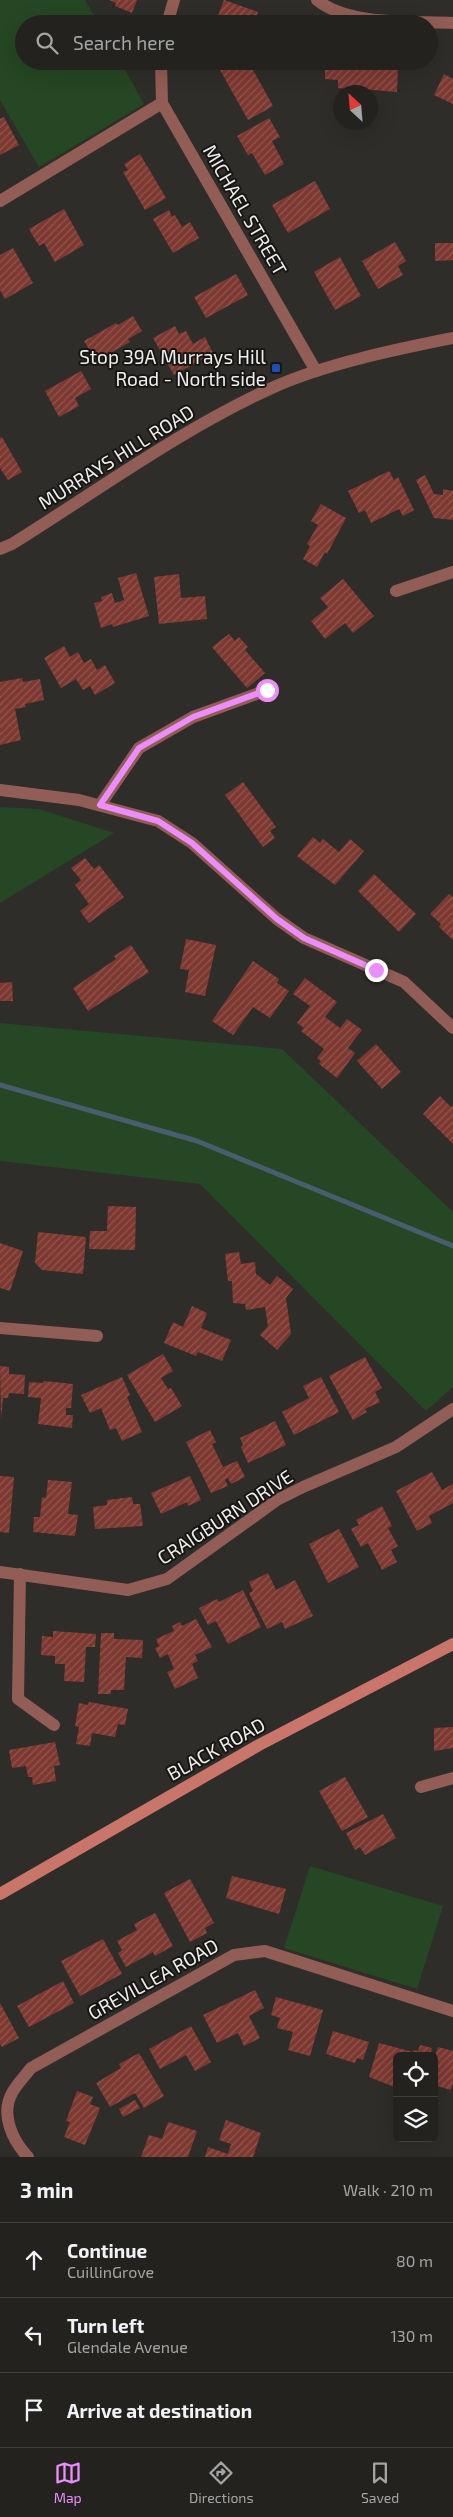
<!DOCTYPE html>
<html lang="en">
<head>
<meta charset="utf-8">
<style>
	body { margin:0; font-family:"Exo 2",sans-serif; background:#2f2f2c; color:#f1f3f6 }
	.controls { position:absolute; right:15px; bottom:15px; display:grid; overflow:hidden; border-radius:8px; box-shadow:0 5px 20px #0002 }
	.controls button { width:45px; height:45px; display:grid; place-items:center; padding:0; border:0; border-bottom:1px solid #403f3d; background:#23221f; color:#f1f3f6; font:25px sans-serif }
	.compass { position:absolute; left:333px; top:85px; width:45px; height:45px; border-radius:50%; background:#23221f; box-shadow:0 5px 20px #0002; rotate:334deg }
	.stop { position:absolute; width:15px; height:15px; margin:-11px; border:4px solid #eb8dfc; border-radius:50%; background:#fff }
	.stop.end { background:#eb8dfc; border-color:#fff; box-shadow:0 1px 5px #0008 }
	.list { margin:0; padding:0; list-style:none }
	h2 { display:flex; justify-content:space-between; align-items:center; height:65px; margin:0; padding:0 20px; font-size:21px }
	h2 small { font-size:16px; font-weight:400; color:#a3a4a4 }
	.list li { display:grid; grid-template-columns:32px 1fr auto; gap:15px; align-items:center; box-sizing:border-box; height:75px; padding:0 20px; border-top:1px solid #403f3d }
	.list b { display:block; font-size:19px; white-space:nowrap }
	.list p { margin:0; font-size:16px; white-space:nowrap; color:#a3a4a4 }
	.list em { font-size:16px; font-style:normal; color:#a3a4a4 }
	.icon { flex:none; width:28px; height:28px; fill:none; stroke:currentColor; stroke-width:2; stroke-linecap:round; stroke-linejoin:round }
	.map { position:relative; flex:none; width:453px; height:2157px; overflow:hidden }
	.search { position:absolute; background:#23221f; box-shadow:0 5px 20px #0002; left:15px; right:15px; top:15px; height:55px; display:flex; align-items:center; gap:12px; box-sizing:border-box; padding:0 18px; border-radius:28px; color:#a3a4a4; font-size:19px }
	.sheet { height:290px; background:#23221f }
	nav { display:flex; justify-content:space-around; align-items:center; box-sizing:border-box; height:70px; border-top:1px solid #403f3d; background:#23221f; font-size:14px; color:#a3a4a4 }
	nav a { display:grid; justify-items:center; gap:2px }
	nav .on { color:#eb8dfc }
	.map>svg:first-child { display:block }
	.park { fill:#254723 }
	.lines { fill:none; stroke-linecap:round; stroke-linejoin:round }
	.stream { stroke:#485d6e; stroke-width:5 }
	.building { fill:url(#building-hatch) }
	.street { stroke:#915d54; stroke-width:12 }
	.secondary { stroke:#c97569; stroke-width:12 }
	.route { stroke:#eb8dfc; stroke-width:6 }
	.transit-dot { fill:#1a4fb4; stroke:#161614; stroke-width:2 }
	.labels { text-anchor:middle; stroke-width:4; stroke-linejoin:round; paint-order:stroke }
	.street-label { font-size:19px; fill:#f1efed; stroke:#161614 }
	.poi-label { font-size:19px; fill:#f1efed; stroke:#161614; text-anchor:end }
</style>
</head>
<body>
<div class="map">
<svg width="453" height="2157" viewBox="0 0 453 2157">
	<defs>
		<pattern id="building-hatch" width="6" height="6" patternUnits="userSpaceOnUse" patternTransform="scale(1.25)"><rect width="6" height="6" fill="#7d3830"/><path d="M-1 1l2-2M0 6l6-6M5 7l2-2" fill="none" stroke="#90554e"/></pattern>
	</defs>
	<rect width="100%" height="100%" fill="#2f2d29"/>
	<g class="park">
		<path d="M0,0H85L99,24H24V61H120L144,104L39,167L0,100Z"/>
		<path d="M0,807L39,809L114,833L0,903Z"/>
		<path d="M0,1023L282,1049L453,1212V1387L426,1411L200,1184L0,1161Z"/>
		<path d="M310,1866L443,1906L417,1989L284,1948Z"/>
	</g>
	<g class="lines">
		<path class="stream" d="M0,1085L197,1141L453,1246"/>
	</g>
	<g class="building">
		<path d="M109,0H137L132,13L115,6L116,3Z"/>
		<path d="M224,0L258,12L254,24H215Z"/>
		<path d="M236,61H248L273,106L248,120L220,70Z"/>
		<path d="M313,61L398,66L397,92L361,89V92H347L348,89L338,88V80L325,79V63Z"/>
		<path d="M444,74L453,79V104L434,95Z"/>
		<path d="M4,117L19,145L0,155V119Z"/>
		<path d="M269,118L280,137L272,141L284,164L265,175L252,153L248,155L237,136Z"/>
		<path d="M140,154L166,198L145,210L123,172L128,170L124,164Z"/>
		<path d="M315,181L330,209L288,233L272,205Z"/>
		<path d="M64,209L84,245L55,262L44,243L39,246L29,229Z"/>
		<path d="M169,210L172,217L175,215L182,227L190,222L199,238L173,253L153,219Z"/>
		<path d="M395,242L406,261L398,266L403,275L378,289L362,261Z"/>
		<path d="M435,243H453V260L435,261Z"/>
		<path d="M13,248L33,283L5,299L0,290V255Z"/>
		<path d="M340,257L361,296L335,310L314,272Z"/>
		<path d="M236,274L248,295L206,318L194,297Z"/>
		<path d="M133,316L142,331L128,339L130,342L96,361L84,341L116,323L118,325Z"/>
		<path d="M175,326L179,334L186,331L193,344L205,337L213,353L174,375L153,338Z"/>
		<path d="M81,371L91,389L75,398L79,406L59,417L45,391Z"/>
		<path d="M2,437L22,472L8,480L0,468V438Z"/>
		<path d="M389,471L394,480L398,477L414,510L403,516L399,509L371,523L365,510L359,513L348,491Z"/>
		<path d="M425,475L434,494L443,495V489L453,491V520L434,518L416,480Z"/>
		<path d="M321,504L346,518L327,554L325,552L317,567L303,559L310,546L307,544L318,525L311,521Z"/>
		<path d="M136,573L149,616L113,627L112,624L101,628L94,603L102,601L101,597L112,593L115,603L124,600L118,578Z"/>
		<path d="M179,574L181,598L205,596L207,619L159,624L154,577Z"/>
		<path d="M343,579L374,616L353,633L345,623L325,639L311,621L328,607L320,598Z"/>
		<path d="M229,634L235,641L239,637L248,647L245,650L265,673L247,688L212,647Z"/>
		<path d="M64,646L70,657L78,652L84,663L91,659L97,670L105,665L115,683L95,695L90,686L83,690L76,679L61,688L44,658Z"/>
		<path d="M22,678L23,682L40,679L44,700L25,704L26,707L15,709L21,740L0,745V682Z"/>
		<path d="M243,782L276,827L270,831L275,838L263,847L225,795Z"/>
		<path d="M313,837L320,843L323,839L339,852L350,839L364,851L335,885L297,856Z"/>
		<path d="M85,858L94,869L99,865L124,897L89,923L80,911L89,904L75,885L81,880L71,868Z"/>
		<path d="M374,874L416,914L399,932L358,891Z"/>
		<path d="M449,894L453,897V940L439,927L441,924L430,914Z"/>
		<path d="M186,939L216,945L205,996L185,992L189,970L180,969Z"/>
		<path d="M131,945L149,972L88,1011L73,988L116,959L114,956Z"/>
		<path d="M253,961L279,979L277,983L289,991L270,1018L253,1007L233,1035L212,1021Z"/>
		<path d="M305,978L337,1002L325,1017L340,1028L347,1019L362,1030L348,1048L355,1053L337,1078L319,1064L321,1061L317,1058L324,1049L301,1031L304,1028L297,1023L310,1006L293,994Z"/>
		<path d="M12,982L13,1001H0V983Z"/>
		<path d="M376,1044L401,1072L382,1089L357,1061Z"/>
		<path d="M440,1096L451,1107L453,1105V1144L423,1114Z"/>
		<path d="M108,1206L136,1207L135,1250L89,1249L90,1231H107Z"/>
		<path d="M38,1232L86,1237L83,1274L42,1270L35,1263Z"/>
		<path d="M0,1243L23,1251L10,1291L0,1288Z"/>
		<path d="M239,1252L241,1264L255,1262L256,1274L270,1285L277,1276L293,1289L286,1298L291,1334L277,1350L260,1335L268,1326L265,1307L246,1310L245,1304L233,1303L232,1281H228L225,1254Z"/>
		<path d="M192,1306L207,1313L201,1328L231,1340L222,1361L198,1352L196,1356L164,1343L173,1322L183,1327Z"/>
		<path d="M163,1354L173,1371L161,1378L168,1389L171,1388L182,1406L155,1422L127,1375Z"/>
		<path d="M365,1357L382,1388L375,1392L380,1402L365,1409L367,1412L353,1420L329,1376Z"/>
		<path d="M0,1366L9,1367V1374L25,1375L24,1394L9,1393L8,1398H3L1,1419Z"/>
		<path d="M122,1377L130,1395L127,1397L142,1432L122,1441L116,1428L110,1430L101,1408L90,1413L81,1395Z"/>
		<path d="M321,1377L339,1412L294,1435L282,1412L309,1398L303,1386Z"/>
		<path d="M44,1381L73,1384L71,1408H66V1415H73L72,1428L38,1424L41,1398L28,1397L29,1382L43,1383Z"/>
		<path d="M275,1421L286,1445L248,1463L241,1447L243,1445L240,1438Z"/>
		<path d="M210,1430L216,1442L212,1444L223,1467L237,1461L245,1477L231,1484L228,1478L225,1480L228,1486L211,1493L186,1442Z"/>
		<path d="M432,1472L442,1490L453,1484V1503L429,1516L432,1523L417,1531L396,1491Z"/>
		<path d="M0,1476L14,1477L9,1533L0,1532Z"/>
		<path d="M190,1476L201,1500L188,1506L187,1502L161,1514L151,1493Z"/>
		<path d="M48,1480L72,1482L68,1514L78,1515L75,1536L33,1532L34,1517H40L42,1497L46,1498Z"/>
		<path d="M132,1497L133,1504H140L143,1526L95,1529L93,1507L107,1505V1500Z"/>
		<path d="M382,1506L392,1526L388,1528L398,1546L391,1550L397,1562L382,1570L368,1543L361,1547L351,1529L359,1525L356,1520Z"/>
		<path d="M339,1529L359,1567L328,1583L309,1544Z"/>
		<path d="M268,1573L276,1590L295,1580L313,1616L285,1629L282,1622L267,1629L249,1593L253,1591L249,1582Z"/>
		<path d="M243,1590L261,1627L228,1644L216,1621L208,1625L199,1608L217,1599L219,1602Z"/>
		<path d="M196,1619L212,1647L195,1655L198,1661L192,1664L198,1678L175,1689L167,1672L174,1669L168,1654L160,1658L155,1648L159,1646L156,1639L174,1631L172,1626L180,1622L182,1626Z"/>
		<path d="M53,1631L96,1634L95,1647H86L84,1682L64,1681L65,1664H55V1656L41,1655L42,1636L53,1637Z"/>
		<path d="M101,1633H114V1639L143,1640L142,1658L126,1657L124,1690H111V1694H98Z"/>
		<path d="M89,1702L128,1709L125,1725L118,1724L115,1737L92,1733L90,1746L76,1744L79,1727L75,1726L79,1703L88,1705Z"/>
		<path d="M453,1727V1748L434,1751V1728Z"/>
		<path d="M55,1742L60,1765L54,1766L56,1781L33,1785L32,1777H28L26,1766L12,1768L9,1750Z"/>
		<path d="M345,1777L368,1817L342,1831L319,1791Z"/>
		<path d="M383,1814L396,1838L365,1855L360,1847L355,1850L346,1833Z"/>
		<path d="M232,1876L286,1889L279,1914L226,1898Z"/>
		<path d="M190,1879L214,1923L205,1928L207,1933L190,1942L164,1893Z"/>
		<path d="M155,1913L173,1946L155,1956L153,1952L126,1967L118,1953L122,1950L117,1941L137,1930L134,1924Z"/>
		<path d="M103,1939L122,1974L80,1996L61,1961Z"/>
		<path d="M63,1981L74,2003L29,2027L17,2006Z"/>
		<path d="M255,1990L264,2008L249,2016L260,2038L244,2046L238,2033L217,2043L203,2015Z"/>
		<path d="M276,1997L323,2010L310,2056L288,2050L293,2032L277,2028L280,2018L271,2015Z"/>
		<path d="M0,2003L19,2038L2,2047L0,2044Z"/>
		<path d="M191,2026L211,2062L195,2071L186,2055L160,2069L149,2049Z"/>
		<path d="M333,2031L369,2042L363,2060L357,2058L355,2063L326,2054Z"/>
		<path d="M379,2043L413,2052V2050L418,2051L420,2045L432,2048L430,2056H397V2088L369,2077Z"/>
		<path d="M438,2047L453,2051V2082L451,2090L434,2085V2060Z"/>
		<path d="M139,2053L164,2096L144,2108L135,2093L110,2107L96,2083L121,2068L119,2064Z"/>
		<path d="M77,2091L93,2097L90,2104L100,2108L85,2145L64,2137L70,2122L66,2121Z"/>
		<path d="M135,2100L140,2108L123,2117L119,2109Z"/>
		<path d="M226,2120L261,2133L253,2157H205L208,2147L228,2154L231,2144L219,2140Z"/>
		<path d="M168,2122L197,2131L188,2157H141L149,2135L162,2139Z"/>
	</g>
	<g class="lines">
		<g class="street">
			<path d="M317,0C348,26 414,21 453,23"/>
			<path d="M167,24L174,0"/>
			<path d="M161,61L162,103L316,371"/>
			<path d="M0,201L162,103"/>
			<path d="M0,549L12,544C97,491 183,428 274,387C325,364 398,349 453,338"/>
			<path d="M396,591L453,572"/>
			<path d="M0,790L79,800L158,821L192,843L277,919L304,938L404,982L453,1028"/>
			<path d="M100,805L139,748L193,717L267,690"/>
			<path d="M0,1328L97,1336"/>
			<path d="M0,1572L128,1590L167,1579L277,1500L303,1487L396,1447L453,1409"/>
			<path d="M20,1574L18,1699L54,1725"/>
			<path d="M421,1787L453,1778"/>
			<path d="M28,2157C13,2141 0,2115 12,2093C17,2084 25,2076 31,2068L234,1955L265,1951L453,2011"/>
		</g>
		<path class="secondary" d="M0,1894L259,1745L453,1644"/>
	</g>
	<g class="lines">
		<path class="route" d="M267,690L193,717L139,748L100,805L158,821L192,843L277,919L304,938L376,970"/>
	</g>
	<rect class="transit-dot" x="271" y="363" width="10" height="10" rx="2.5"/>
	<g class="labels">
		<g class="street-label">
			<text transform="translate(245 210) rotate(60)" y="7">MICHAEL STREET</text>
			<text transform="translate(116 457) rotate(-32)" y="7">MURRAYS HILL ROAD</text>
			<text transform="translate(225 1517) rotate(-33)" y="7">CRAIGBURN DRIVE</text>
			<text transform="translate(216 1749) rotate(-29)" y="7">BLACK ROAD</text>
			<text transform="translate(153 1979) rotate(-29)" y="7">GREVILLEA ROAD</text>
		</g>
		<g class="poi-label">
			<text x="266" y="364">Stop 39A Murrays Hill<tspan x="266" dy="22">Road - North side</tspan></text>
		</g>
	</g>
</svg>
<div class="controls">
<button><svg class="icon" aria-label="locate" viewBox="0 0 24 24"><circle cx="12" cy="12" r="6"/><path d="M12 2v4M12 18v4M2 12h4M18 12h4"/></svg></button>
<button><svg class="icon" aria-label="layers" viewBox="0 0 24 24"><path d="M12 4l9 5-9 5-9-5zM3 14l9 5 9-5"/></svg></button>
</div>
<svg class="compass" viewBox="-18 -18 36 36"><path d="M0-13l5 13h-10z" fill="#e53935"/><path d="M0 13l5-13h-10z" fill="#a3a4a4"/></svg>
<div class="stop" style="left:267px;top:690px"></div>
<div class="stop end" style="left:376px;top:970px"></div>
<div class="search"><svg class="icon" aria-label="search" viewBox="0 0 24 24"><circle cx="10" cy="10" r="6"/><path d="M15 15l6 6"/></svg>Search here</div>
</div>
<section class="sheet">
<h2>3 min<small>Walk · 210 m</small></h2>
<ul class="list">
<li><svg class="icon" aria-label="ahead" viewBox="0 0 24 24"><path d="M12 20V5M6 11l6-6 6 6"/></svg><div><b>Continue</b><p>CuillinGrove</p></div><em>80 m</em></li>
<li><svg class="icon" aria-label="left" viewBox="0 0 24 24"><path d="M17 20v-9H6M10 6l-5 5 5 5"/></svg><div><b>Turn left</b><p>Glendale Avenue</p></div><em>130 m</em></li>
<li><svg class="icon" aria-label="arrive" viewBox="0 0 24 24"><path d="M6 21V4h12l-3 4 3 4H6"/></svg><div><b>Arrive at destination</b></div></li>
</ul>
</section>
<nav>
<a class="on"><svg class="icon" aria-label="map" viewBox="0 0 24 24"><path d="M3 6l6-2 6 2 6-2v14l-6 2-6-2-6 2zM9 4v14M15 6v14"/></svg>Map</a>
<a><svg class="icon" aria-label="directions" viewBox="0 0 24 24"><path d="M12 3l9 9-9 9-9-9zM9 14v-3h6M13 9l2 2-2 2"/></svg>Directions</a>
<a><svg class="icon" aria-label="saved" viewBox="0 0 24 24"><path d="M7 4h10v16l-5-4-5 4z"/></svg>Saved</a>
</nav>
</body>
</html>
